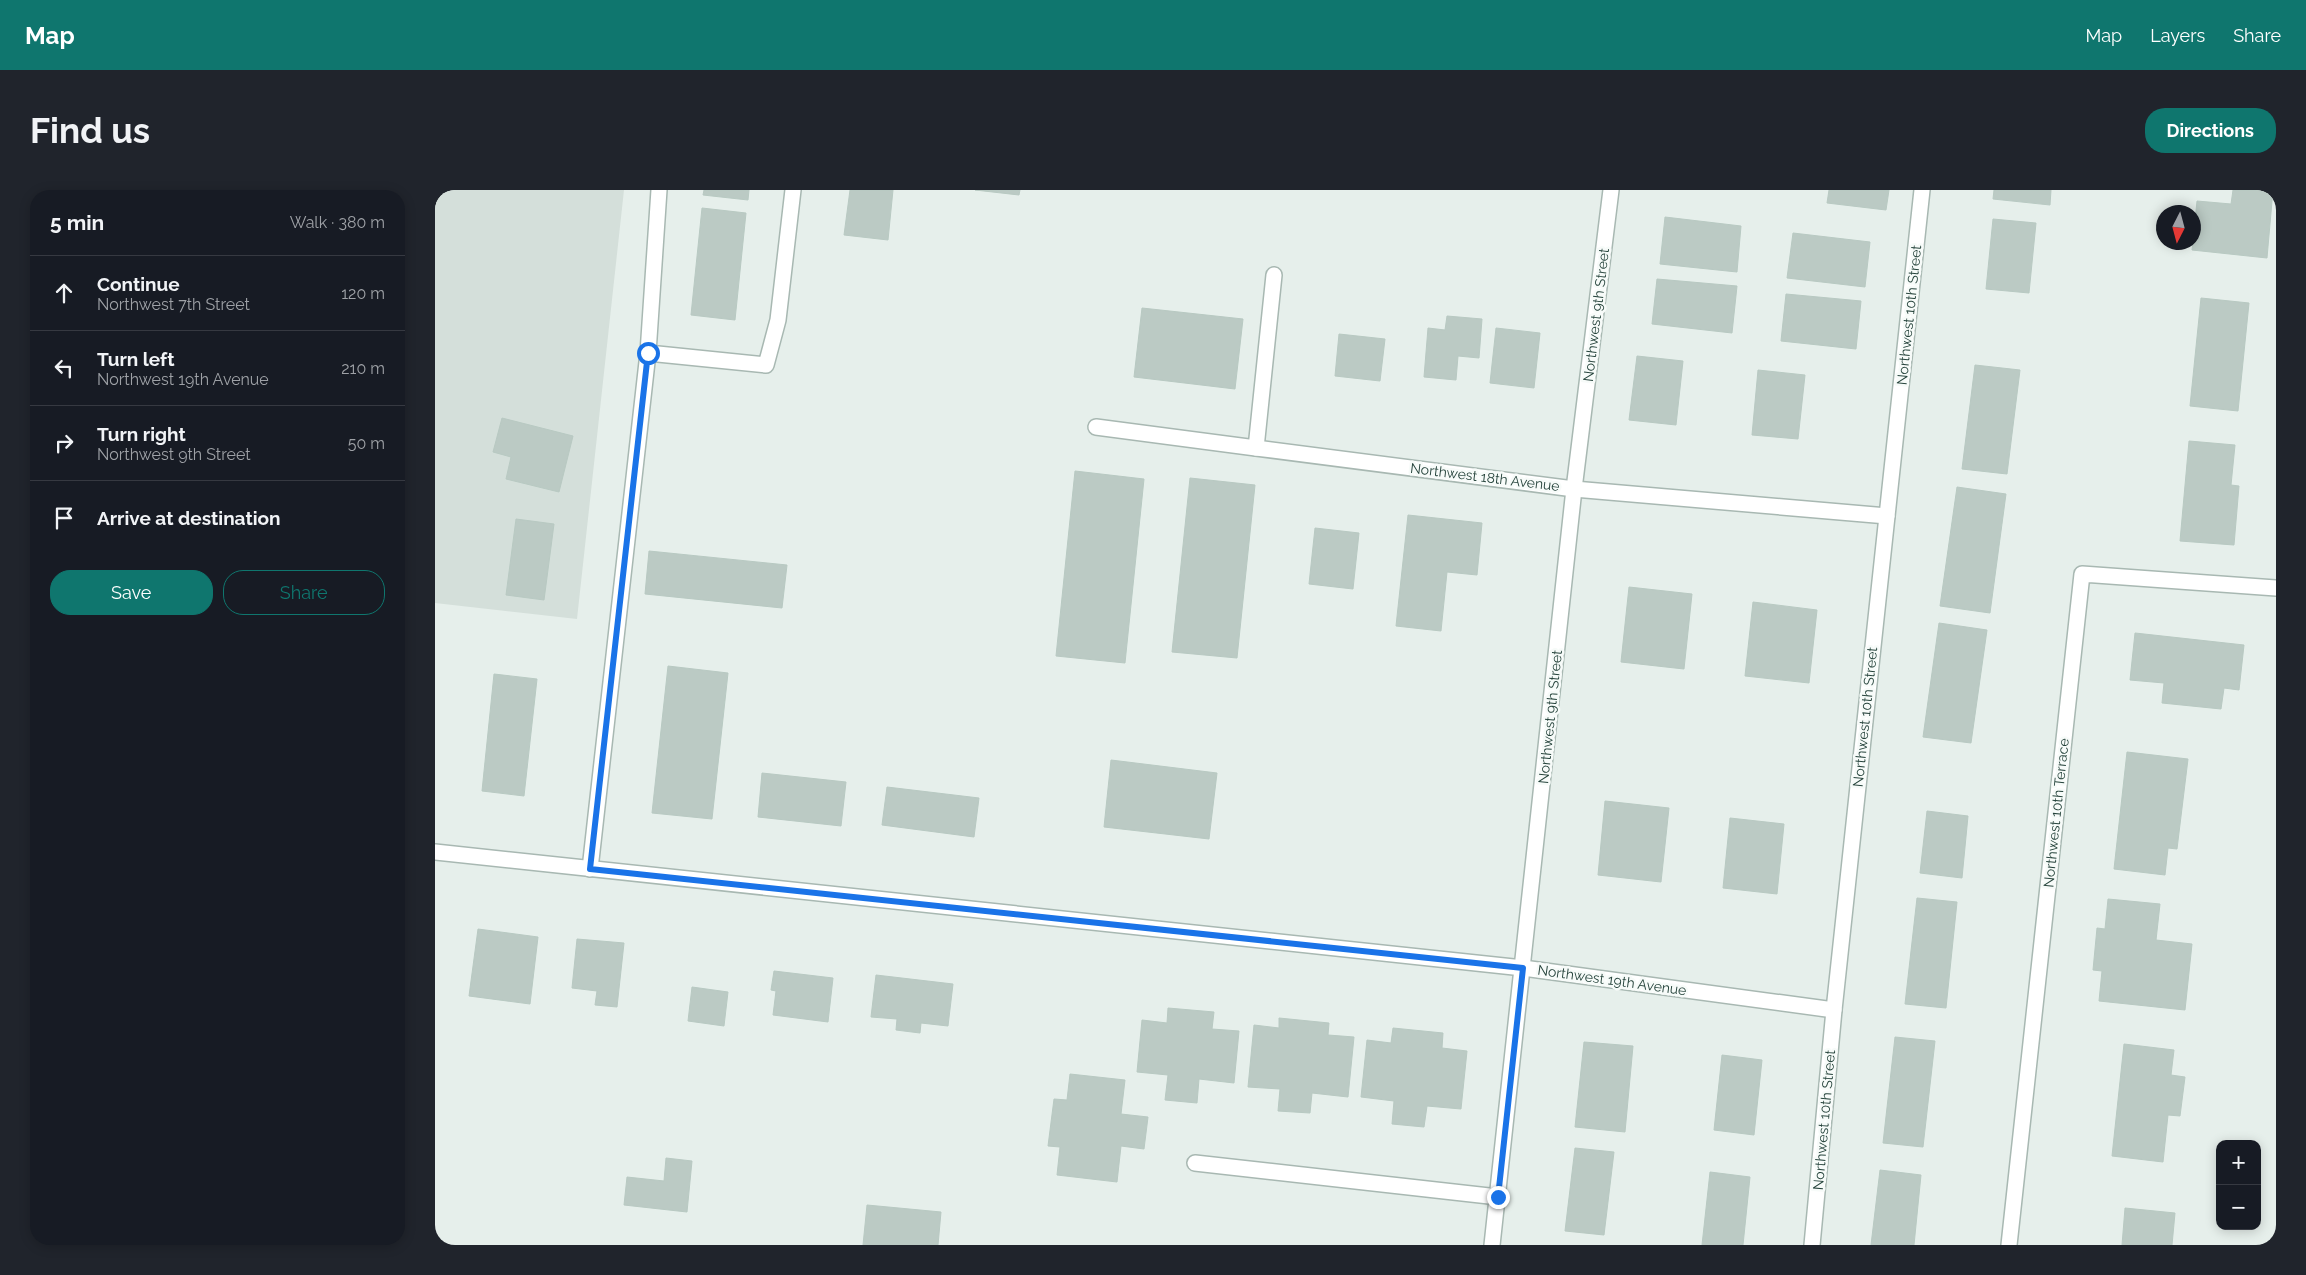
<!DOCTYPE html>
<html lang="en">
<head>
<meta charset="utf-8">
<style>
	body { margin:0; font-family:Raleway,sans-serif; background:#20242c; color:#f1f3f6 }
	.controls { position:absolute; right:15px; bottom:15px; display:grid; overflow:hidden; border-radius:10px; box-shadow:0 2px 12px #0003 }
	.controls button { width:45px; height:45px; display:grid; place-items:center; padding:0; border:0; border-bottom:1px solid #363941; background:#171b24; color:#f1f3f6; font:25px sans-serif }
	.compass { position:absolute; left:1721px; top:15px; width:45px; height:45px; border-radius:50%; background:#171b24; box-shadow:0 2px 12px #0003; rotate:186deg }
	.stop { position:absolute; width:15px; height:15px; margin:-11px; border:4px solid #1a73e8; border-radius:50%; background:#fff }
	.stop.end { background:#1a73e8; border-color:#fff; box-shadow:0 1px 5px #0008 }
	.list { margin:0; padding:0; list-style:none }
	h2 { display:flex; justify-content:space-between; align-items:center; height:65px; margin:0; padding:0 20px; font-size:21px }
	h2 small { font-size:16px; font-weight:400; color:#9ea1a6 }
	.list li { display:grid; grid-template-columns:32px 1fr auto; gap:15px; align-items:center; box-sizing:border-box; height:75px; padding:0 20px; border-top:1px solid #363941 }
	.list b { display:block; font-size:19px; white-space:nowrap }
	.list p { margin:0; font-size:16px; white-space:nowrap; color:#9ea1a6 }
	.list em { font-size:16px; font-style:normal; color:#9ea1a6 }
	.actions { display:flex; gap:10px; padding:15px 20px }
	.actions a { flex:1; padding:11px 0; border:1px solid #0f766e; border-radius:20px; text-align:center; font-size:18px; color:#0f766e }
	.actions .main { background:#0f766e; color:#fff }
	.icon { flex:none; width:28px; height:28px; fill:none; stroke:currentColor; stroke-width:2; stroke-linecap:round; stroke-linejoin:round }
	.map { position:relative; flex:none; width:1841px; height:1055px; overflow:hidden; border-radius:20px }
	header { display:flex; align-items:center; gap:30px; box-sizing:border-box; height:70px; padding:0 25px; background:#0f766e; color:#fff }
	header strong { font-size:24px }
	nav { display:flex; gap:28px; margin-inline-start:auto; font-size:18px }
	.intro { display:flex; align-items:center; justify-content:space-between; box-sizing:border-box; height:120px; padding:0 30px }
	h1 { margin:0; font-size:35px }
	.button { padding:12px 22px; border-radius:20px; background:#0f766e; color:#fff; font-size:18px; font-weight:700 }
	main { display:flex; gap:30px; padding:0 30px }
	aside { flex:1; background:#171b24; border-radius:20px; box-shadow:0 2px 12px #0003 }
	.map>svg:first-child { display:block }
	.built { fill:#d4dfda }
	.building { fill:#bbcac4; stroke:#b8c9c2 }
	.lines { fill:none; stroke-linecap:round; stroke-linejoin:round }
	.service-casing { stroke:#a8b8b2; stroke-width:18 }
	.minor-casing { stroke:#a8b8b2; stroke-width:18 }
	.service { stroke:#fff; stroke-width:15 }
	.minor { stroke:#fff; stroke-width:15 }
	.route { stroke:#1a73e8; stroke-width:6 }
	.labels { text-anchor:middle; stroke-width:5; stroke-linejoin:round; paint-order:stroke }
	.street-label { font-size:14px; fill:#24423a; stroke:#f7fbf9 }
</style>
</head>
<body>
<header>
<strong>Map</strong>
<nav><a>Map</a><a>Layers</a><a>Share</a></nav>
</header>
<div class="intro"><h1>Find us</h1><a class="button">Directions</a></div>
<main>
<aside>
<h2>5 min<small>Walk · 380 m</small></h2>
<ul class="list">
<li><svg class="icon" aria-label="ahead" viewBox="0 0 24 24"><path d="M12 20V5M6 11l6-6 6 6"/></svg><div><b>Continue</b><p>Northwest 7th Street</p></div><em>120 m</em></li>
<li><svg class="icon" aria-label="left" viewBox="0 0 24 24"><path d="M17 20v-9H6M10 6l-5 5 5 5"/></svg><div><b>Turn left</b><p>Northwest 19th Avenue</p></div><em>210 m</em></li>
<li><svg class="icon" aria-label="right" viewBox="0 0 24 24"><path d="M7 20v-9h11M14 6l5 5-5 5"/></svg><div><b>Turn right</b><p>Northwest 9th Street</p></div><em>50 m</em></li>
<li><svg class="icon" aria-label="arrive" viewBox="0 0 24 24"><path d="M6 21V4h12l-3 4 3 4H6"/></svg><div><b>Arrive at destination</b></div></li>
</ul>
<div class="actions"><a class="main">Save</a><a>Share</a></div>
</aside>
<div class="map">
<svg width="1841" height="1055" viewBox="0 0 1841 1055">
	<rect width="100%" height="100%" fill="#e6efeb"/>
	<path class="built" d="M0,0H189L142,429L0,413Z"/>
	<g class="building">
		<path d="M269,0H314L313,10L268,5Z"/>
		<path d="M415,0H458L453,50L409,45Z"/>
		<path d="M540,0H585L584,5Z"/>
		<path d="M1394,0H1454L1451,20L1392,13Z"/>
		<path d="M1559,0H1616L1615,15L1558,9Z"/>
		<path d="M1798,0H1838L1832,68L1757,60L1762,11L1796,14Z"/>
		<path d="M267,18L311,23L300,130L256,125Z"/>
		<path d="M1230,27L1306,36L1302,82L1225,74Z"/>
		<path d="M1558,29L1601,33L1594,103L1551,99Z"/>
		<path d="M1358,43L1435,52L1430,97L1352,88Z"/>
		<path d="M1222,89L1302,96L1297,143L1217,134Z"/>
		<path d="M1351,104L1426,111L1421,159L1346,151Z"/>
		<path d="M1766,108L1814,113L1803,221L1755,216Z"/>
		<path d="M707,118L808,129L800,199L699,187Z"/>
		<path d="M1012,126L1047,129L1044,168L1023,166L1021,190L989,187L993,138L1010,140Z"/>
		<path d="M1061,138L1105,143L1099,198L1055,193Z"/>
		<path d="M904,144L950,149L945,191L900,186Z"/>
		<path d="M1202,166L1248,171L1241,235L1194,230Z"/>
		<path d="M1540,175L1585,180L1572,284L1527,279Z"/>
		<path d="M1323,180L1370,185L1363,249L1317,245Z"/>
		<path d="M67,228L138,246L124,302L71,289L76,267L58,262Z"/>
		<path d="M1754,251L1800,255L1796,295L1804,296L1799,355L1745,351Z"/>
		<path d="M640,281L709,289L690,473L621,466Z"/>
		<path d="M755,288L820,295L802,468L737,462Z"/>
		<path d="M1522,297L1571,304L1555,423L1505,416Z"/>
		<path d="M973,325L1047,333L1042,385L1012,382L1006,441L961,436Z"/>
		<path d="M81,329L119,334L109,410L71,405Z"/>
		<path d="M880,338L924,343L918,399L874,394Z"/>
		<path d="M214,361L352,375L347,418L210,404Z"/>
		<path d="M1194,397L1257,404L1249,479L1186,472Z"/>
		<path d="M1318,412L1382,420L1374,493L1310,486Z"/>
		<path d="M1504,433L1552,440L1536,553L1488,547Z"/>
		<path d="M1700,443L1809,455L1804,500L1789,498L1786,519L1727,513L1729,493L1695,490Z"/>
		<path d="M233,476L293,483L277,629L217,623Z"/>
		<path d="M59,484L102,489L89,606L47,601Z"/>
		<path d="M1692,562L1753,569L1742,659L1733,658L1730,685L1679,679Z"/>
		<path d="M676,570L782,583L774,649L669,637Z"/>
		<path d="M327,583L411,592L406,636L323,627Z"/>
		<path d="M452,597L544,608L539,647L447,635Z"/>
		<path d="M1170,611L1234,618L1226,692L1163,685Z"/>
		<path d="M1492,621L1533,626L1527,688L1485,683Z"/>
		<path d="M1295,628L1349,634L1342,704L1288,698Z"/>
		<path d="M1482,708L1522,712L1511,818L1470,814Z"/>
		<path d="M1673,709L1725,714L1721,750L1757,754L1750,820L1664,811L1667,781L1658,780L1662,738L1670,739Z"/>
		<path d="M43,739L103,747L95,814L34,806Z"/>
		<path d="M142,749L189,753L182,817L160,815L162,801L137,798Z"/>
		<path d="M339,781L398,788L393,832L338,825L341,801L336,800Z"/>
		<path d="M441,785L518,794L513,836L486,833L485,843L461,840L462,829L436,827Z"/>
		<path d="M257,797L293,802L289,836L253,831Z"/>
		<path d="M733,818L779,822L777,839L804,841L799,893L764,889L762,913L730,910L733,885L702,882L707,830L732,833Z"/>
		<path d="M844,828L894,833L893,845L919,847L913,907L877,903L875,923L843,921L845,899L813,897L819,835L844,838Z"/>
		<path d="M958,838L1008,843L1007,858L1032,861L1026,919L992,916L989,937L957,934L959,911L926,907L932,850L956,853Z"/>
		<path d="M1460,847L1500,851L1488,957L1448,953Z"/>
		<path d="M1149,852L1198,856L1190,942L1140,937Z"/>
		<path d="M1689,854L1739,860L1736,885L1750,887L1745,926L1733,925L1728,972L1677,966Z"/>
		<path d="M1287,865L1327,870L1319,945L1279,940Z"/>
		<path d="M635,884L690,890L686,924L713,927L709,959L686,956L682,992L622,985L625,957L613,956L619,909L632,910Z"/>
		<path d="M1140,958L1179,962L1169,1045L1130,1041Z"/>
		<path d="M231,968L257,971L252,1022L189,1015L192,987L229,991Z"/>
		<path d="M1445,980L1486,985L1479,1055H1436Z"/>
		<path d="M1275,982L1315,987L1308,1055H1267Z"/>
		<path d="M432,1015L506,1022L503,1055H428Z"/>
		<path d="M1690,1018L1740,1023L1737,1055H1687Z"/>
	</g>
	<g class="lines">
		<defs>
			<g id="service">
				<path d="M213,163L331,175L343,130L358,0"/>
				<path d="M661,237L821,258"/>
				<path d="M760,973L1063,1007"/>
			</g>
			<g id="minor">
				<path d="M839,85L821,258L1139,299L1452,326"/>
				<path d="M0,662L1088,778L1399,820"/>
				<path d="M155,679L213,163L224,0"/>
				<path d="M1057,1055L1139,299L1176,0"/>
				<path d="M1377,1055L1399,820L1487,0"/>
				<path d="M1574,1055L1647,384L1841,398"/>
			</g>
		</defs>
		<use href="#service" class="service-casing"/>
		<use href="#minor" class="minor-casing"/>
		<use href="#service" class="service"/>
		<use href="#minor" class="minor"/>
	</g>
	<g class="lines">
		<path class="route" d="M213,163L155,679L1088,778L1063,1007"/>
	</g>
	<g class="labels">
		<g class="street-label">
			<text transform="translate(1161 125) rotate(-83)" y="5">Northwest 9th Street</text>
			<text transform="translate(1474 125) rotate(-84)" y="5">Northwest 10th Street</text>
			<text transform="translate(1050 287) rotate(7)" y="5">Northwest 18th Avenue</text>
			<text transform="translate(1115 527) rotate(-84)" y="5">Northwest 9th Street</text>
			<text transform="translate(1430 527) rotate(-84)" y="5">Northwest 10th Street</text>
			<text transform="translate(1621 623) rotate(-84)" y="5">Northwest 10th Terrace</text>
			<text transform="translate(1177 790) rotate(8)" y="5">Northwest 19th Avenue</text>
			<text transform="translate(1389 930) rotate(-85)" y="5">Northwest 10th Street</text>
		</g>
	</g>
</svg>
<div class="controls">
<button>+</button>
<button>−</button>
</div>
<svg class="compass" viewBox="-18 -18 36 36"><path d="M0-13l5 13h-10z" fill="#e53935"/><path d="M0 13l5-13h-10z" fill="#9ea1a6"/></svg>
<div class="stop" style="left:213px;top:163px"></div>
<div class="stop end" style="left:1063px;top:1007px"></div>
</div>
</main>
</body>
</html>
